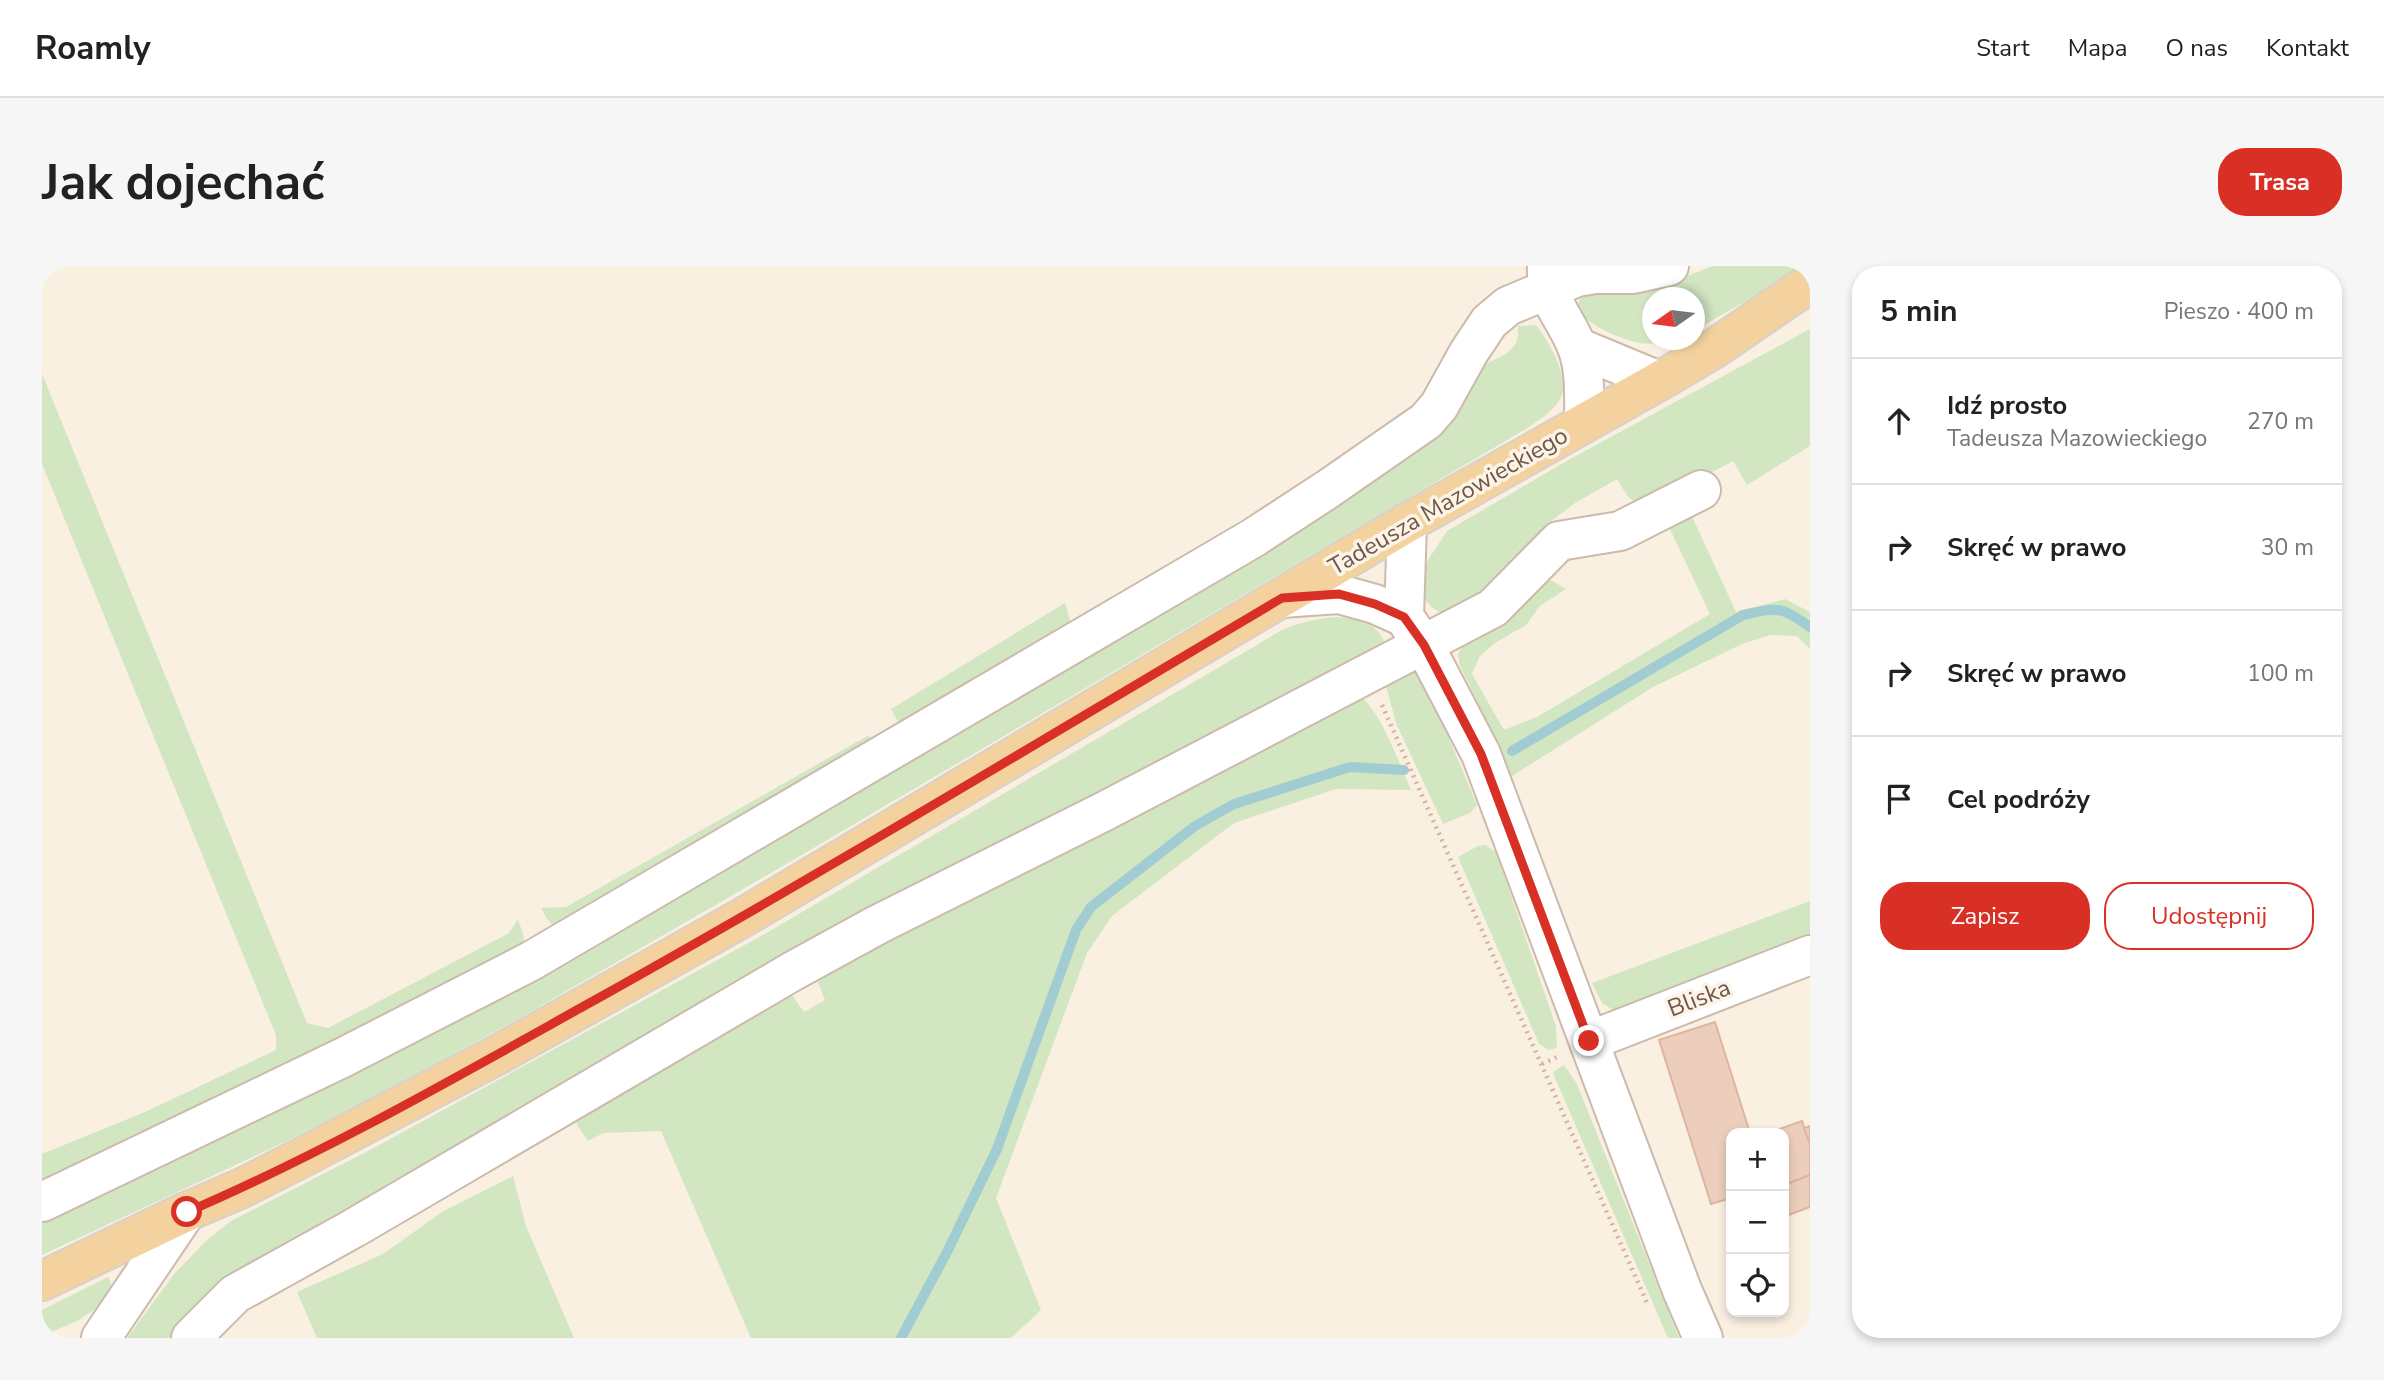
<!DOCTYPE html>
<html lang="pl">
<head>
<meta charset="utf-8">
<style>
	body { margin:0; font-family:"Nunito Sans",sans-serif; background:#f6f6f6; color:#222 }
	.controls { position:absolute; right:21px; bottom:21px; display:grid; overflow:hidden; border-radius:14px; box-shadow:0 4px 10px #0003 }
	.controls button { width:63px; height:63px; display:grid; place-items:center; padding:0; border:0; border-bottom:2px solid #e0e0e0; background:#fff; color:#222; font:35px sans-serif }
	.compass { position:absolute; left:1600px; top:21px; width:63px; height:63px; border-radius:50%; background:#fff; box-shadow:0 4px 10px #0003; rotate:256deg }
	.stop { position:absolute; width:21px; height:21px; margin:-16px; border:5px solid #d93025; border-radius:50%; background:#fff }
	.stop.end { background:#d93025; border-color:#fff; box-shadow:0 2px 7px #0008 }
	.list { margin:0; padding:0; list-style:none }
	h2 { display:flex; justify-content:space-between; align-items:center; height:91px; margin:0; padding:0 28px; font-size:30px }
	h2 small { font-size:23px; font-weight:400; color:#767676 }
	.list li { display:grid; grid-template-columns:46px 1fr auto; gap:21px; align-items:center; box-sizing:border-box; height:126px; padding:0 28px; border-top:2px solid #e0e0e0 }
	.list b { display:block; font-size:26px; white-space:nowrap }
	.list p { margin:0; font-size:23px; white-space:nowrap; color:#767676 }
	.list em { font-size:23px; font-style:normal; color:#767676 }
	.actions { display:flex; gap:14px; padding:21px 28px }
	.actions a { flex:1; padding:16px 0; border:2px solid #d93025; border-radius:28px; text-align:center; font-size:24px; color:#d93025 }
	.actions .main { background:#d93025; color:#fff }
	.icon { flex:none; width:38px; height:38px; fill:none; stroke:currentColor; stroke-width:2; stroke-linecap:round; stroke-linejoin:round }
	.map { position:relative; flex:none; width:1768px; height:1072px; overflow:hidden; border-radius:28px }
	header { display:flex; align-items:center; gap:42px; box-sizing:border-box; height:98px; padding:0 35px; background:#fff; border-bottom:2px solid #e0e0e0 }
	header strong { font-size:33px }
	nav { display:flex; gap:38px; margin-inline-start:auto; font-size:24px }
	.intro { display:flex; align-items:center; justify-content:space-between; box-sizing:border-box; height:168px; padding:0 42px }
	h1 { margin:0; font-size:49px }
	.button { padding:18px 32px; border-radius:28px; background:#d93025; color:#fff; font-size:24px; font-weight:700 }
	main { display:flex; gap:42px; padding:0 42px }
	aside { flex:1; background:#fff; border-radius:28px; box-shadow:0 4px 10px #0003 }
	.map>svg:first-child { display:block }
	.green { fill:#d2e6c2 }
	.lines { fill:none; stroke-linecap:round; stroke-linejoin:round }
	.stream { stroke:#a0ccd2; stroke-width:10 }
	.building { fill:#edcebc; stroke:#deb59e; stroke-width:2 }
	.minor-casing { stroke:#ccbaad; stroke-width:42 }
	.major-casing { stroke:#d7d0cd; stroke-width:42 }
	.path { stroke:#d2b2a0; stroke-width:4.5; stroke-dasharray:2 5; stroke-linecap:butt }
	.minor { stroke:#fff; stroke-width:38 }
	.major { stroke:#f4d29f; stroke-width:38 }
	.route { stroke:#d93025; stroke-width:9 }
	.labels { text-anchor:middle; stroke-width:7; stroke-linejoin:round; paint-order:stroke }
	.street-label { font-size:24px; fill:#6f574b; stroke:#fdf4e8 }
</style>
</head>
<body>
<header>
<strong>Roamly</strong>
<nav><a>Start</a><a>Mapa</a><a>O nas</a><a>Kontakt</a></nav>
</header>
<div class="intro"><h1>Jak dojechać</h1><a class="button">Trasa</a></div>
<main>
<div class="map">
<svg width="1768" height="1072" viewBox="0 0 1768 1072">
	<rect width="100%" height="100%" fill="#faf0e2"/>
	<g class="green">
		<path d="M1671,0H1765L1653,64L1652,32H1610V74H1631C1621,77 1608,79 1598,77C1580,74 1513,49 1545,26L1635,14Z"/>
		<path d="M1494,59C1505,72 1528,112 1520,129C1514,144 1497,154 1484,163L729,607L476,753L342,826L245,875L0,989V950L989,418L1440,100C1460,89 1478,87 1476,60Z"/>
		<path d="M1768,63V180L1705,219L1691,195L1625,231L1596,238L1586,231L1575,213L1533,237L1508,256L1456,318L1401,348L1389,341L1381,331V302L1405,265L1530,192Z"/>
		<path d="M0,108L265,757L286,762L467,667L476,653L482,671L481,686L0,922V888L103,846L234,784V769L0,198Z"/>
		<path d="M1649,248L1694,346L1743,333L1768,346V383L1755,370L1728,369L1700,378L1611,421L1467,512L1446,478L1451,468L1418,400L1416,388L1421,378L1502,310L1524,323L1498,340L1484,359L1453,377L1438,390L1430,408L1462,464L1495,451L1668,348L1627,261Z"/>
		<path d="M1023,337L1029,358L863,460L856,456L849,443Z"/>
		<path d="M1297,351C1316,354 1333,355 1342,375L1337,382L133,1072H85L133,1007L165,974L189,955L328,884L721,669L1240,364C1259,356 1276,352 1297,351Z"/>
		<path d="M1375,404L1411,460L1404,465L1435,539L1428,547L1401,558L1354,457L1344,420L1347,406Z"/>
		<path d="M1319,430C1343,454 1355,493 1369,524L1294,523L1192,557L1070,650L1045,687L954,932L999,1044L969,1072H709L619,865L561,867L546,875L535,859L536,850L737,726L750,729L762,746L783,734L776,716L779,701Z"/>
		<path d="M827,469L829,476L661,579L638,584L538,642L513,661L505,653L499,642L524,641Z"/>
		<path d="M1443,579L1454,586L1514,760L1515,782L1507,784L1497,778L1416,591L1436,580Z"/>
		<path d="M1768,635V674L1573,745L1560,737L1550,717Z"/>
		<path d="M1522,799L1535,818L1637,1072H1626L1513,812L1511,806Z"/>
		<path d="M471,910L484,960L532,1072H275L255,1026L341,988L400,946Z"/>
		<path d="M66,1011L71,1023L52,1044L35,1055L0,1070V1044Z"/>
	</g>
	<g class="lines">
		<g class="stream">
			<path d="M1470,485L1701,349C1737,341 1738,340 1768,361"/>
			<path d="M859,1072L905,986L955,883L1034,664L1049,641L1153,560L1192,538L1308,501L1362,504"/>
		</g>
	</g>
	<g class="building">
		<path d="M1673,756L1708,867H1689V932L1669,938L1617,774Z"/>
		<path d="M1760,855L1768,878V909L1742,919V867H1726Z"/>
		<path d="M1768,860V878L1762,862Z"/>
		<path d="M1768,909V941L1744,950L1742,919Z"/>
	</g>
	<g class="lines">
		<defs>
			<g id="minor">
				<path d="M1505,0C1503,36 1523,50 1535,81C1544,105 1542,132 1542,157"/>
				<path d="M1535,81L1617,115"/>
				<path d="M1239,332L1297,328L1333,338L1362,351L1382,379L1439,488L1640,1024L1661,1072"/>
				<path d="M1362,351L1365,257"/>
				<path d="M1547,775L1768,689"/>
				<path d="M0,936L300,792L489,695L1211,272L1286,223L1384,155L1397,140L1427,86L1447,56L1466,40L1535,11L1553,8H1591L1627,0"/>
				<path d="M59,1072L144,946"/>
				<path d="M149,1072L193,1028L312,962L751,705L835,659L1059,547L1451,342L1517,275L1578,265L1659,224"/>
			</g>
			<path id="major" d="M0,1015L144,946L200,922L263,890L457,788L700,652L1365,257L1626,110L1673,82L1768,17"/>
		</defs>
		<use href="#minor" class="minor-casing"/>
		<use href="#major" class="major-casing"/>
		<g class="path">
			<path d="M1340,439L1606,1039"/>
			<path d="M1500,798L1515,791"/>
		</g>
		<use href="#minor" class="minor"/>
		<use href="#major" class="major"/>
	</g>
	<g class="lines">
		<path class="route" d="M145,946C280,888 413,812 542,740C778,609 1008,469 1240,332L1297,328L1333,338L1362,351L1382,379L1439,488L1547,775"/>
	</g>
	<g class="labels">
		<g class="street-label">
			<text transform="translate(1406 235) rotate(-30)" y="8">Tadeusza Mazowieckiego</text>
			<text transform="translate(1657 732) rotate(-21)" y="8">Bliska</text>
		</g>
	</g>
</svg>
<div class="controls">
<button>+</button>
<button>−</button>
<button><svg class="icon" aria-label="locate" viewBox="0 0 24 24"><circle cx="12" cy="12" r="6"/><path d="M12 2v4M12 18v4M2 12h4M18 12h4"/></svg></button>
</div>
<svg class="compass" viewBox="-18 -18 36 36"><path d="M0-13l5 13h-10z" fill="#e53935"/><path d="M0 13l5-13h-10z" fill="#767676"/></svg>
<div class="stop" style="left:145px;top:946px"></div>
<div class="stop end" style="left:1547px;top:775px"></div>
</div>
<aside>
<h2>5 min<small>Pieszo · 400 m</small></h2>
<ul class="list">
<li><svg class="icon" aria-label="ahead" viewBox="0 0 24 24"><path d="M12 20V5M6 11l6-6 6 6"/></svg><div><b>Idź prosto</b><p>Tadeusza Mazowieckiego</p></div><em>270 m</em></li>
<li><svg class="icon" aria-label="right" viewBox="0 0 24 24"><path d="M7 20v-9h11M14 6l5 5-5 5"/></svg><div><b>Skręć w prawo</b></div><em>30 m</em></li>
<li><svg class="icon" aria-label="right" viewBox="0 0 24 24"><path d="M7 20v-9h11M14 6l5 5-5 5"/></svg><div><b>Skręć w prawo</b></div><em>100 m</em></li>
<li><svg class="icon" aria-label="arrive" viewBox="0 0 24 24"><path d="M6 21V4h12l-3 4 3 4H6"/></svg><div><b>Cel podróży</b></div></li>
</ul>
<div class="actions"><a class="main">Zapisz</a><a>Udostępnij</a></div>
</aside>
</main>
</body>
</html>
